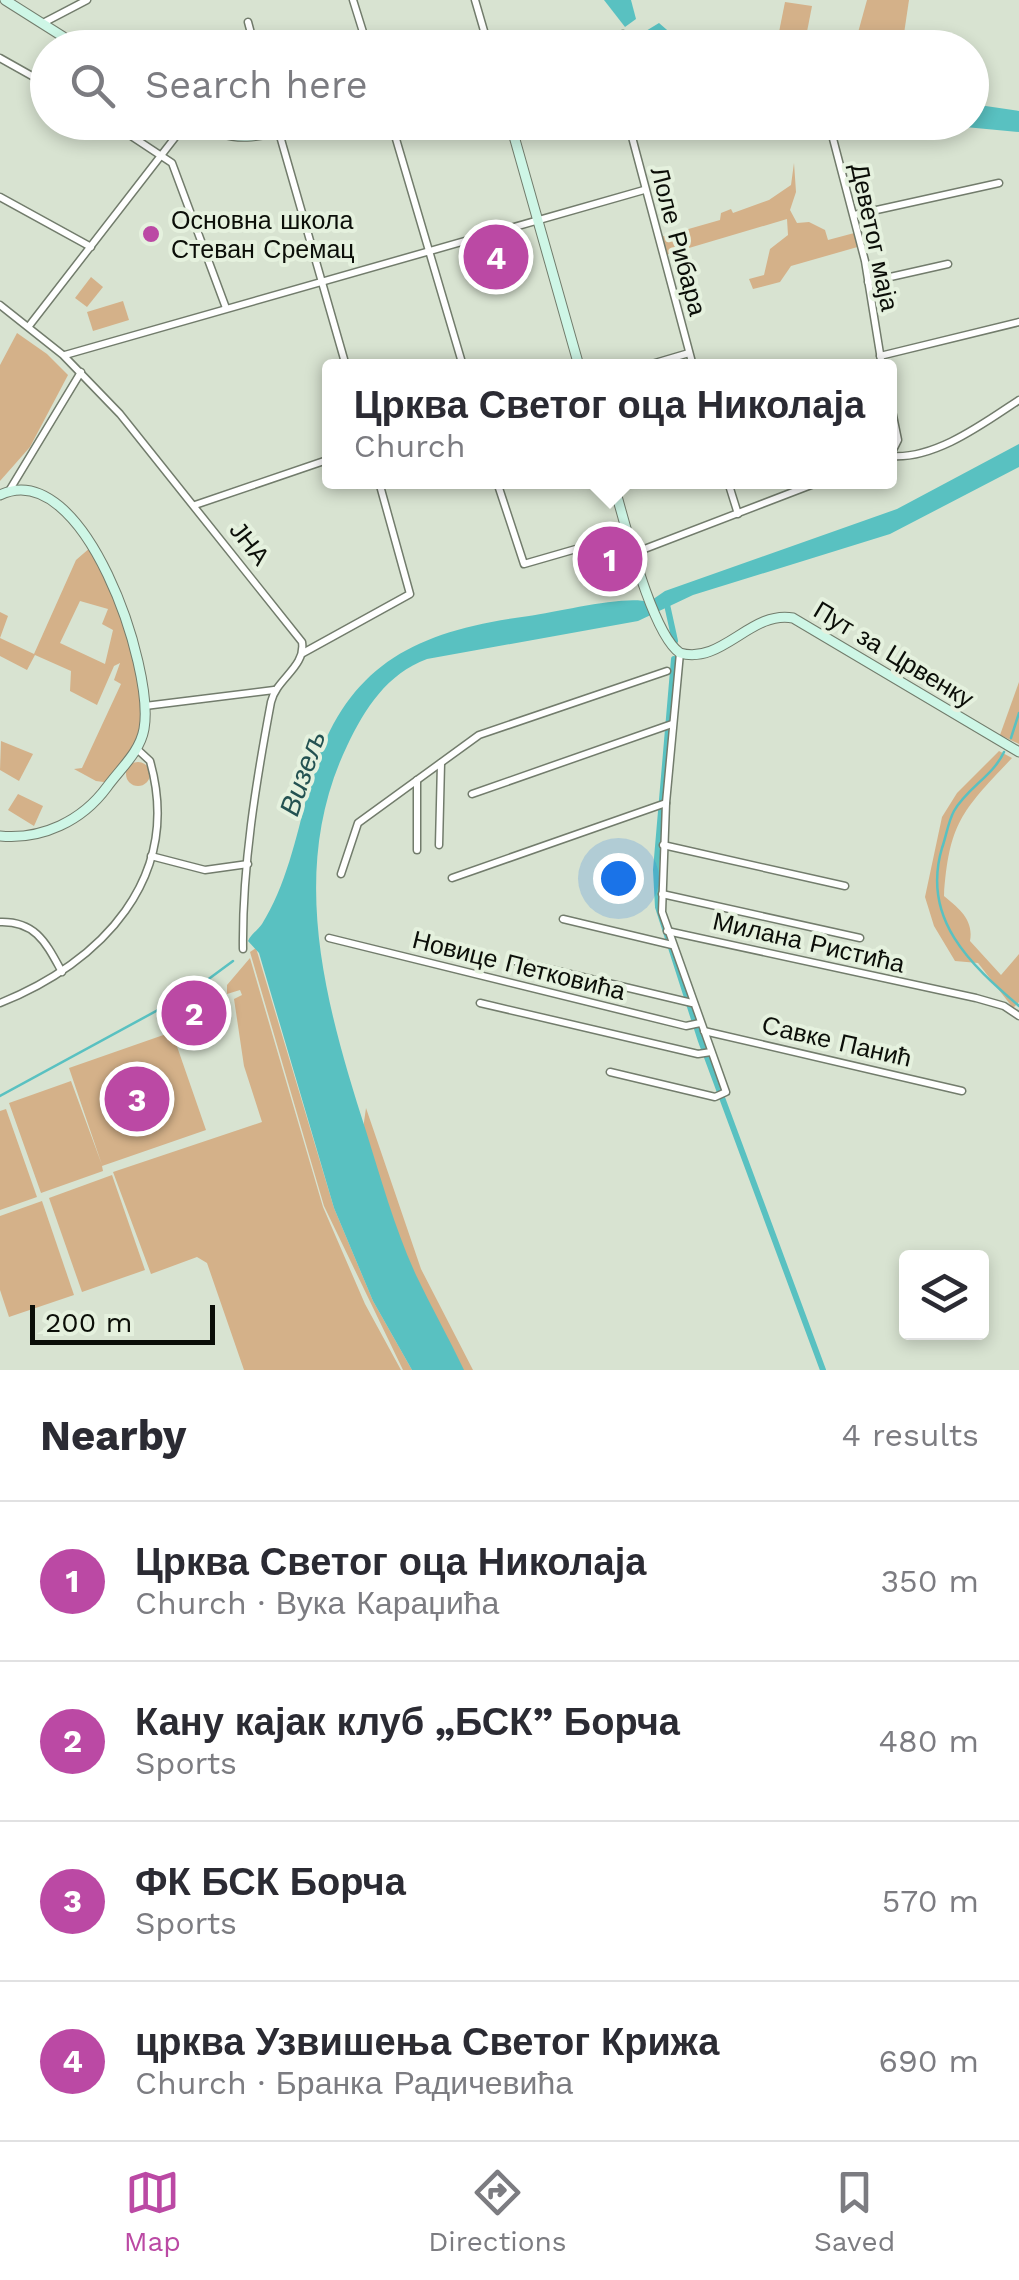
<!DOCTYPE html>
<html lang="en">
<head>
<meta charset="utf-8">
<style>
	body { margin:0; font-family:"Work Sans",sans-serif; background:#f2f2f3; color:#2b2b33 }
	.controls { position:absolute; right:30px; bottom:30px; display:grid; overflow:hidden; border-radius:10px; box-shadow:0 5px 15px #0003 }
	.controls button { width:90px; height:90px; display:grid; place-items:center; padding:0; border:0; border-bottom:2px solid #e1e1e2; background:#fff; color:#2b2b33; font:50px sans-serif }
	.scale { position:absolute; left:30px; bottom:25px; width:185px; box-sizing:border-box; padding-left:10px; border:5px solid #0b0e08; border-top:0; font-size:28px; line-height:35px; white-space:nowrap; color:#0b0e08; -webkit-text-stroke:8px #e5f1de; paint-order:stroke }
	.you { position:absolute; left:618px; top:878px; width:35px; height:35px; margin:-25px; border:8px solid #fff; border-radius:50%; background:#1a73e8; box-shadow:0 0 0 15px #1a73e833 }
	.badge { display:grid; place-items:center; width:65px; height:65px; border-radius:50%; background:#bb49a4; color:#fff; font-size:32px; font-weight:700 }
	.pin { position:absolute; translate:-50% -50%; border:5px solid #fff; box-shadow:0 2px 10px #0006 }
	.popup { position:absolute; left:322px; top:359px; width:575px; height:130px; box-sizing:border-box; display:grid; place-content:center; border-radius:10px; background:#fff; filter:drop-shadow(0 2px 8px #0005); font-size:32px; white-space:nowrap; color:#7c7c81 }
	.popup b { font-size:38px; color:#2b2b33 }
	.popup::after { content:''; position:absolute; left:50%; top:100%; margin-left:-20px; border:20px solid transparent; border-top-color:#fff }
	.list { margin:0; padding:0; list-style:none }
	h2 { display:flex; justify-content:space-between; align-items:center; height:130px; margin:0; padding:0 40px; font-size:42px }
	h2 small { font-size:32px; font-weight:400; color:#7c7c81 }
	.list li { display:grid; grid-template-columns:65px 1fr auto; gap:30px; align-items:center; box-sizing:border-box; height:160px; padding:0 40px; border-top:2px solid #e1e1e2 }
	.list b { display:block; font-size:38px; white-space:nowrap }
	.list p { margin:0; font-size:32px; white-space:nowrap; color:#7c7c81 }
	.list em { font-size:32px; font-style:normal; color:#7c7c81 }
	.icon { flex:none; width:55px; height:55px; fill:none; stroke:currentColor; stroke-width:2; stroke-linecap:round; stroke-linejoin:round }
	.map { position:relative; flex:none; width:1019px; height:1370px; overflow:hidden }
	.search { position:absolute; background:#fff; box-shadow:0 5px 15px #0003; left:30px; right:30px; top:30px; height:110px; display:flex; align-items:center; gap:25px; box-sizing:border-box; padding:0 35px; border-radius:55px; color:#7c7c81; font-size:38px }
	.sheet { height:770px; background:#fff }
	nav { display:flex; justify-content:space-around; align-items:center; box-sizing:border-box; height:140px; border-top:2px solid #e1e1e2; background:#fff; font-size:28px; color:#7c7c81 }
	nav a { display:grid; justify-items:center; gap:5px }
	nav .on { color:#bb49a4 }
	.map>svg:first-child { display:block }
	.green { fill:#d4b189; fill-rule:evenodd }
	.water { fill:#59c1c1 }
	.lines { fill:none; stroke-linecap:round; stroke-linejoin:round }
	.stream { stroke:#59c1c1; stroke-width:2.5 }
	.canal { stroke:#59c1c1; stroke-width:6 }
	.street-casing { stroke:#727c6c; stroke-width:9 }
	.secondary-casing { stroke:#727c6c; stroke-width:11 }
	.street { stroke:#fff; stroke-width:6 }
	.secondary { stroke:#cef6e6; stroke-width:9 }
	.poi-dot { fill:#bb49a4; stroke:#e5f1de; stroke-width:4 }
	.labels { text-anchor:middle; stroke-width:8; stroke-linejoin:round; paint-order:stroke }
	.poi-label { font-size:25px; fill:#0b0e08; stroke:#e5f1de; text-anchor:start }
	.street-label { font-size:25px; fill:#0b0e08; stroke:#e5f1de }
	.water-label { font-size:28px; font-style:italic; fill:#235151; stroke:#e5f1de }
</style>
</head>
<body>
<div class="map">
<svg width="1019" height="1370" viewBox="0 0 1019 1370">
	<rect width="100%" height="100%" fill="#d8e3d1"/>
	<g class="green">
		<path d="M867,0H909L902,47H854Z"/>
		<path d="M785,2L812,6L804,47H776Z"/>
		<path d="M794,163L796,192L790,210L797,223L809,222L825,230L828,240L858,232L861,246L791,266L780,282L753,289L749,279L764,275L770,249L788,235L787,219L662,256L657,238L720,220L721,213L731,209L733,213L769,200L791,185Z"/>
		<path d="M91,277L103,287L87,307L75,298Z"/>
		<path d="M123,301L129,320L93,331L87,312Z"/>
		<path d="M17,333L47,354L68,375L30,447L0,481V365Z"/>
		<path d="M91,547L130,622L144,728L111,783L96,781L74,769L82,768L121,684L114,680L120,663L114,666L97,705L70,691L71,671L35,655L27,670L0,656V612L8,616L0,638L34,654L76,560ZM80,601L108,609L102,624L113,630L105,664L60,643Z"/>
		<path d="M1019,682V744L1000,735Z"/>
		<path d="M1,741L33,754L19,781L0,770Z"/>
		<path d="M999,751L1012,758C963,810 949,822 944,896C958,908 974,919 970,941L1001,975L1019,954V1002L1013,1008L978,963L955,961L934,926L925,897L942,817L957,793Z"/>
		<circle cx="138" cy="774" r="12"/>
		<path d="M18,794L43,806L34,826L8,810Z"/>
		<path d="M256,948L334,1208L373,1301L412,1370H403L324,1206L250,952Z"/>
		<path d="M250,958L323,1207L365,1304L401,1370H244L207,1263L197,1257L151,1274L113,1172L262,1122L244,1066L234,999L242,995L240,990L227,994V985Z"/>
		<path d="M172,1032L206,1130L102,1166L103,1171L41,1193L9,1103L71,1081L102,1165L69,1068Z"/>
		<path d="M366,1108L421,1269L473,1370H455L415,1284L363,1129Z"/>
		<path d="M6,1109L37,1197L0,1210V1111Z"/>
		<path d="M112,1175L145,1270L82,1292L49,1198Z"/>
		<path d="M42,1201L74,1295L9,1317L0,1290V1216Z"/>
	</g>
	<g class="water">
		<path d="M604,0H631L636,19L625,27Z"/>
		<path d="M659,23L674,36L710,47H647L636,37Z"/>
		<path d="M972,104L1019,111V132L923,123L972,122Z"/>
		<path d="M1019,444V467L890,534L693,595L638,621L427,659C387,674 365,708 347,746C287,871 326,1006 366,1131C381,1179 395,1229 416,1275C431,1307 449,1338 464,1370H412L373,1301L334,1208L259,953L248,941C251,934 258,930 262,924C285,888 297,836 307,795C339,670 406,632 529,616C559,612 624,595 649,602L665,591L897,509Z"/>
	</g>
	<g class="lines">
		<g class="stream">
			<path d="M1011,738L1019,713"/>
			<path d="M1004,752C993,776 967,788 954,811C948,822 946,837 942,848C921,919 970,964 1019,1006"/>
			<path d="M0,1096L191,992L233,961"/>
		</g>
		<g class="canal">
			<path d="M666,600L675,641"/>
			<path d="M674,659L656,870L658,907L701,1041L823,1370"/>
		</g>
		<defs>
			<g id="street">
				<path d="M353,0L368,48"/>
				<path d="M475,0L489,48"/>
				<path d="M248,22L255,48"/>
				<path d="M43,23L87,0"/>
				<path d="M580,48L623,34"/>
				<path d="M0,58L48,85"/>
				<path d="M110,122L172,163L226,308"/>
				<path d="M276,122L346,366"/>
				<path d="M391,122L463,366"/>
				<path d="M628,122L693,366"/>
				<path d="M819,122L831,131L865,261L882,366"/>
				<path d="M0,197L91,247"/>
				<path d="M854,215L999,183"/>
				<path d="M868,282L948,264"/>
				<path d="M0,305L63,355L120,414L302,642C306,667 276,679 271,702C256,782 242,867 243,949"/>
				<path d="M29,326L187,122"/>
				<path d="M65,355L644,190"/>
				<path d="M880,356L1019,322"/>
				<path d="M645,366L689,353"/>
				<path d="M890,401L898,440L890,456"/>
				<path d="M890,456C935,460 984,423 1019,400"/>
				<path d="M497,482L524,564L628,534"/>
				<path d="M728,482L738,514"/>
				<path d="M9,491L81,372"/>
				<path d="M195,505L330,459"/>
				<path d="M634,553L819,482"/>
				<path d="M303,653L410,594L379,482"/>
				<path d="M145,706L274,690"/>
				<path d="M472,794L672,724"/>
				<path d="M439,845L441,763"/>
				<path d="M663,845L845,886"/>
				<path d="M417,850V780"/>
				<path d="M151,856L205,870L248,864"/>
				<path d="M341,874L358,823L479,735L667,671"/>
				<path d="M452,878L666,803"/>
				<path d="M662,894L860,938"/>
				<path d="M563,919L672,945"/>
				<path d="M0,922C36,921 46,943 62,972"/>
				<path d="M667,931L976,998L1004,1006L1019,1016"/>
				<path d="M329,938L686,1026L700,1023"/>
				<path d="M515,961L692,1003"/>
				<path d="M0,1003C101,963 183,878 150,761L137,749"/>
				<path d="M480,1003L698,1054L711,1052"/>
				<path d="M704,1031L962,1091"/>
				<path d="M610,1072L715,1097L726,1092L662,912L666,803L680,653"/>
			</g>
			<g id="secondary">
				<path d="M5,0L81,48"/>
				<path d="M198,122C237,147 267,134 309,122"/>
				<path d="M510,122L579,366"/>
				<path d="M613,482C624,519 651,633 680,653C722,665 751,610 793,618L1019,752"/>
				<path d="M0,495C84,455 155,669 144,729C140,752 120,769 107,787C82,821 42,840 0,836"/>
			</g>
		</defs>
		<use href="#street" class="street-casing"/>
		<use href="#secondary" class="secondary-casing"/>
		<use href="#street" class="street"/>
		<use href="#secondary" class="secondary"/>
	</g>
	<circle class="poi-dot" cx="151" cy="234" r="10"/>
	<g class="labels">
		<g class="poi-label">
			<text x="171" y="229">Основна школа<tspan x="171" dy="29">Стеван Сремац</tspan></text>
		</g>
		<g class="street-label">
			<text transform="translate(875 237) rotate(78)" y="9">Деветог маја</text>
			<text transform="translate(679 241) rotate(75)" y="9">Лоле Рибара</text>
			<text transform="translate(250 543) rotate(52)" y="9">ЈНА</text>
			<text transform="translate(894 654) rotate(31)" y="9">Пут за Црвенку</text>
			<text transform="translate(809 942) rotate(13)" y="9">Милана Ристића</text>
			<text transform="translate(519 965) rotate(14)" y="9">Новице Петковића</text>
			<text transform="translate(837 1041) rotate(13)" y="9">Савке Панић</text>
		</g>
		<g class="water-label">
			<text transform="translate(302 773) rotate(-71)" y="10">Визељ</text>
		</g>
	</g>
</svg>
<div class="controls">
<button><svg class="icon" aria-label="layers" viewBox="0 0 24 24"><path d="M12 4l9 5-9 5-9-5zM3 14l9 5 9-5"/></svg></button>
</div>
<div class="scale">200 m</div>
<div class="you"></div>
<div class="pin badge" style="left:610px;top:559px">1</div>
<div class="popup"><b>Црква Светог оца Николаја</b>Church</div>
<div class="pin badge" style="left:194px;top:1013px">2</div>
<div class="pin badge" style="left:137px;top:1099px">3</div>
<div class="pin badge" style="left:496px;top:257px">4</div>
<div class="search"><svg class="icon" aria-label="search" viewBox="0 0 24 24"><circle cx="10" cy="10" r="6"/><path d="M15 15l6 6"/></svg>Search here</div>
</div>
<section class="sheet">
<h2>Nearby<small>4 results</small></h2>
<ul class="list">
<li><span class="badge">1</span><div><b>Црква Светог оца Николаја</b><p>Church · Вука Караџића</p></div><em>350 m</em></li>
<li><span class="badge">2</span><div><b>Кану кајак клуб „БСК” Борча</b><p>Sports</p></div><em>480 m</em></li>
<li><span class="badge">3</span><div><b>ФК БСК Борча</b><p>Sports</p></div><em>570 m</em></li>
<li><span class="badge">4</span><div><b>црква Узвишења Светог Крижа</b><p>Church · Бранка Радичевића</p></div><em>690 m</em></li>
</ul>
</section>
<nav>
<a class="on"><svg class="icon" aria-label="map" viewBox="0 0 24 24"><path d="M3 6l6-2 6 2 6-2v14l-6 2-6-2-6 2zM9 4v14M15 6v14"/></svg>Map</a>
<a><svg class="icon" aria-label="directions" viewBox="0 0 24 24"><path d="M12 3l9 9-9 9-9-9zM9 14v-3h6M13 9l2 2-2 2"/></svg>Directions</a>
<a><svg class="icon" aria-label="saved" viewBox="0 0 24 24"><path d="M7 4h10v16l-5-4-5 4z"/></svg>Saved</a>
</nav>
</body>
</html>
